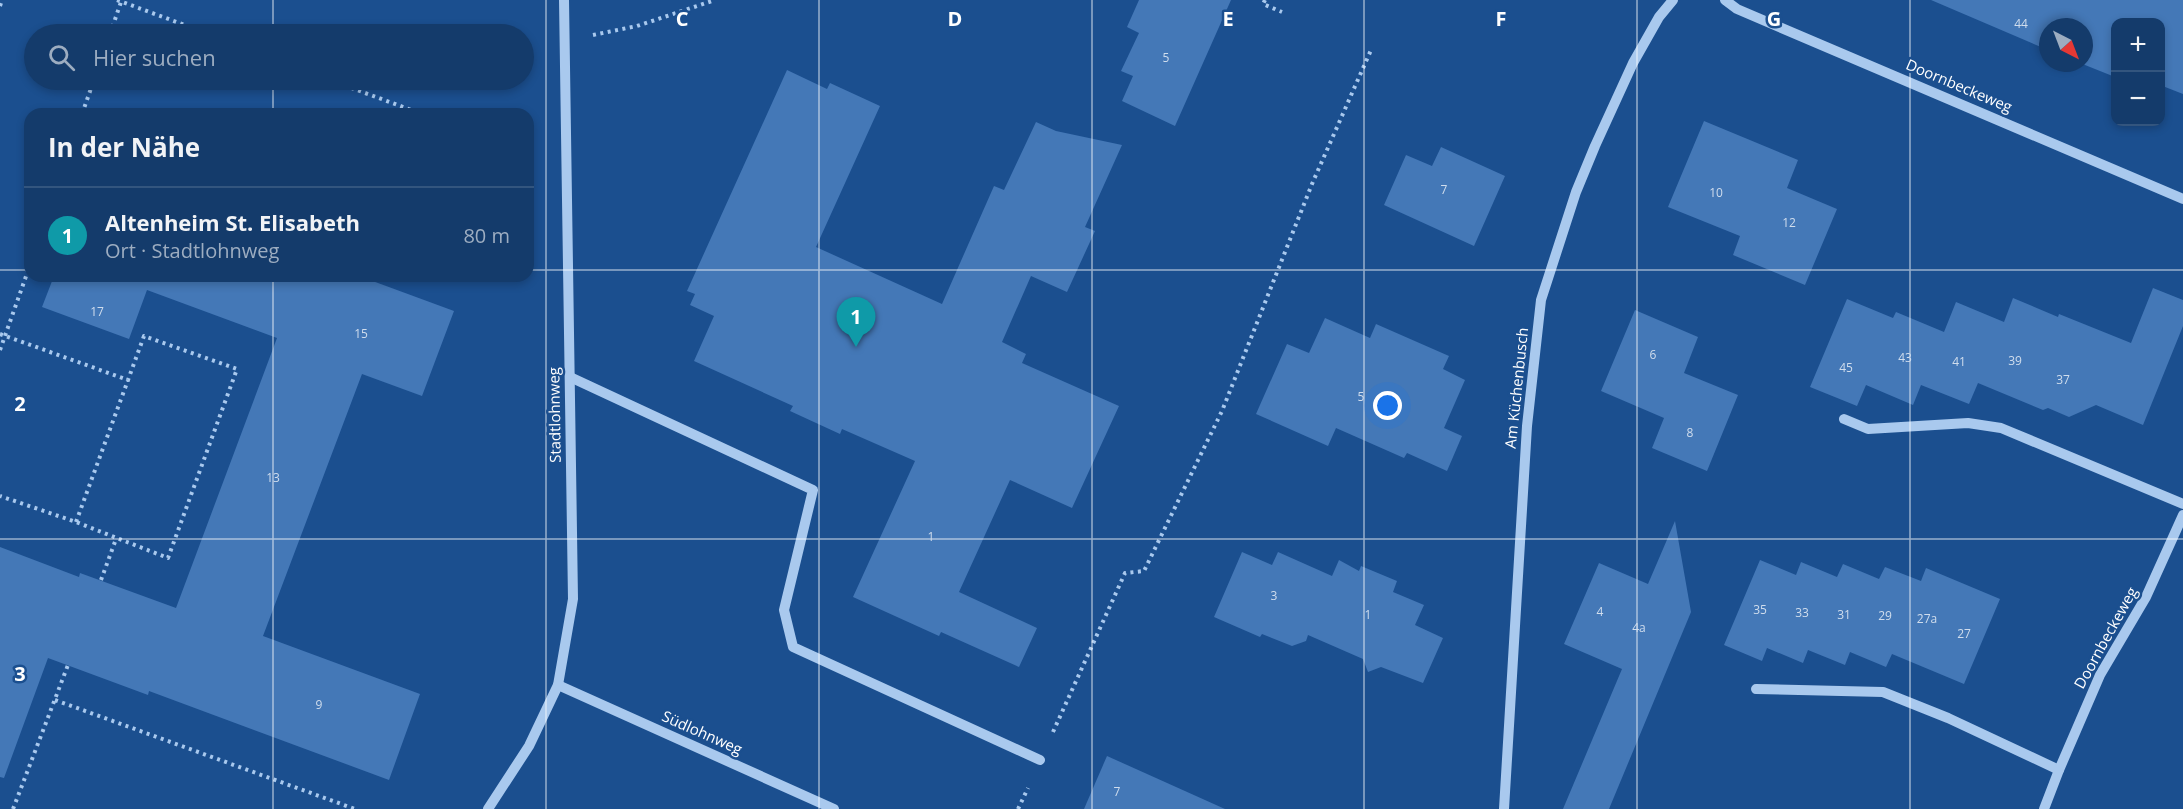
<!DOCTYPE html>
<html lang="de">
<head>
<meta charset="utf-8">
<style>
	body { margin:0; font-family:"Open Sans",sans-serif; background:#214673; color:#f1f3f6 }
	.controls { position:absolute; right:18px; top:18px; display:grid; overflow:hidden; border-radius:12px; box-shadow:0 3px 9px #0003 }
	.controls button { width:54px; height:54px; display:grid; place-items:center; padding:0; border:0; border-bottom:2px solid #33557e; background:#143b6b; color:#f1f3f6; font:30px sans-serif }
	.compass { position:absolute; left:2039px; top:18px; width:54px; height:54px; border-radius:50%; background:#143b6b; box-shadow:0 3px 9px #0003; rotate:138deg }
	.you { position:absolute; left:1388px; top:406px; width:21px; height:21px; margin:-15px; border:4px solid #fff; border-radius:50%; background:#1a73e8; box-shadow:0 0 0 9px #1a73e833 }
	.badge { display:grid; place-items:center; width:39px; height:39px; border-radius:50%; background:#ffd166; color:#fff; font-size:20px; font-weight:700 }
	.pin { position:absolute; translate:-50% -50px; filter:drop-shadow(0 2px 3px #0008) }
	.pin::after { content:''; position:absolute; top:32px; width:21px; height:18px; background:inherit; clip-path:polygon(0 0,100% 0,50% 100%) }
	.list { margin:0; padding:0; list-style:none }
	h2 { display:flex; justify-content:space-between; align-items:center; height:78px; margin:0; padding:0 24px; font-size:26px }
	h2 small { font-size:20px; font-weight:400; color:#9dadc1 }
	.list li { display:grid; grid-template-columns:39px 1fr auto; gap:18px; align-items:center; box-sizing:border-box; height:96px; padding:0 24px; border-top:2px solid #33557e }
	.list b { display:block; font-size:22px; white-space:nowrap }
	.list p { margin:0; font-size:20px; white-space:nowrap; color:#9dadc1 }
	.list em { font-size:20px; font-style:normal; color:#9dadc1 }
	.icon { flex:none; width:33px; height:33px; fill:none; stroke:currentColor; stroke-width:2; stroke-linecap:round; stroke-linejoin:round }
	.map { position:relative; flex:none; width:2183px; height:809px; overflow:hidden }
	.search { position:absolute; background:#143b6b; box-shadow:0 3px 9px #0003; left:24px; top:24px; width:510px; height:66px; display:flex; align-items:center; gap:15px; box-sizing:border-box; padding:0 21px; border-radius:33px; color:#9dadc1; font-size:22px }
	.panel { position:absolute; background:#143b6b; box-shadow:0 3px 9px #0003; left:24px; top:108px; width:510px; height:174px; border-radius:18px }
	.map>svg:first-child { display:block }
	.building { fill:#4478b7 }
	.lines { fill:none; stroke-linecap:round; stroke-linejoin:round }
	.path { stroke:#a9c9ee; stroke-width:4; stroke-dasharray:3 4.5; stroke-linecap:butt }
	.minor { stroke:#a9c9ee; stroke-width:10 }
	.grid { fill:none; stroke:#fff; stroke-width:1.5; stroke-opacity:0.55 }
	.labels { text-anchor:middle; stroke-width:5; stroke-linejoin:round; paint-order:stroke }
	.number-label { font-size:12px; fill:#d0dded }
	.street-label { font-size:15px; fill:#fff; stroke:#1b4f8f }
	.grid-label { font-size:20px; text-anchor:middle; font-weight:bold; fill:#fff; stroke:#1b4f8f; stroke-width:5; stroke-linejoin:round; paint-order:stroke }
</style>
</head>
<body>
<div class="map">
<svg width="2183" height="809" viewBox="0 0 2183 809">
	<rect width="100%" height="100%" fill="#1b4f8f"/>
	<g class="building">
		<path d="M1139,0H1231L1175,126L1122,101L1133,76L1121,71L1139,33L1127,27Z"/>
		<path d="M1931,0H2183V94L2160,85V22H2115V77L2080,63H2084V27H2048V50Z"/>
		<path d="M787,70L827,89L830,83L880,106L816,247L942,304L994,186L1004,190L1036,122L1056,131L1122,145L1085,227L1095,231L1067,292L1031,276L1002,342L1026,354L1022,363L1119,406L1072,508L1010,480L959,592L1037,628L1019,667L941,632L939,636L853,597L915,461L842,429L840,434L790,411L793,406L694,361L714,316L690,305L695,294L687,291Z"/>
		<path d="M1704,121L1798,160L1787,188L1837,209L1805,285L1733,255L1740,236L1668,207Z"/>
		<path d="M1441,147L1505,176L1474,246L1384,205L1406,155L1432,166Z"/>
		<path d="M54,276H359L454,311L422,396L362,374L263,636L420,694L389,780L149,691L148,695L48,658L4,778L0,777V547L79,577L80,573L176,608L277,338L147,290L129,339L42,307Z"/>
		<path d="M2153,288L2183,300V326L2143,425L2096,405L2069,417L2048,408L2043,410L1978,383L1969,404L1921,385L1913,405L1866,385L1857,406L1810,387L1847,299L1893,318L1896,312L1944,332L1956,302L2004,322L2013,298L2058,317L2059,314L2131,343Z"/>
		<path d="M1635,310L1698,337L1684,373L1738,395L1707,471L1652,448L1664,418L1601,391Z"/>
		<path d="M1325,318L1370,338L1376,324L1449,356L1443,369L1465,380L1444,428L1462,436L1447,471L1407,453L1404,458L1336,428L1328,446L1256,414L1287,344L1309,353Z"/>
		<path d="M1675,521L1691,612L1609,809H1563L1622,669L1564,644L1599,563L1648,584Z"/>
		<path d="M1242,552L1272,565L1278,552L1332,576L1339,560L1359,571L1361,566L1397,581L1393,592L1424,605L1415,625L1443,638L1423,683L1381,667L1368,672L1363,659L1308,635L1306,641L1292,646L1262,634L1260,637L1214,617Z"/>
		<path d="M1760,560L1796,575L1801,562L1837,577L1843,564L1879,579L1885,567L1921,581L1926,568L2000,599L1964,684L1892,654L1886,667L1850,652L1845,665L1808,650L1803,663L1767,648L1762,661L1724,645Z"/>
		<path d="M1107,756L1225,809H1084Z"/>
	</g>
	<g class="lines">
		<g class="path">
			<path d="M117,0L209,34"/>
			<path d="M1265,0L1263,4L1282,12"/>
			<path d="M0,6L2,0"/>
			<path d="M110,34L121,2"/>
			<path d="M593,35L637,26L715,0"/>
			<path d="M330,80L422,114"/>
			<path d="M82,114L94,80"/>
			<path d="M0,334L128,380L144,336L237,369L168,558L76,522L0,496"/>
			<path d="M0,350L30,265"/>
			<path d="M76,522L128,380"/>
			<path d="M101,580L116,539"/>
			<path d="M55,700L355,809"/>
			<path d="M1053,732L1125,573L1144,571L1222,411L1312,184L1371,50"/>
			<path d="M13,809L68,665"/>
			<path d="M1018,809L1028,788"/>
		</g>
		<g class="minor">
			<path d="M1725,0L1737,9L2183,199"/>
			<path d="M570,377L813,490L784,610L793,647L1040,760"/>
			<path d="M1844,419L1868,429L1968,423L2001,428L2183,504"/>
			<path d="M558,685L834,809"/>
			<path d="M1756,689L1883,692L1948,718L2059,770"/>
			<path d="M488,809L529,746L558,685L573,599L564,0"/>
			<path d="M1504,809L1527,426L1541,300L1576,192L1595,146L1633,63L1659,17L1673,0"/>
			<path d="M2044,809L2059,770L2100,675L2146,597L2183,515"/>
		</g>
	</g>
	<path class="grid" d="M273,0V34M546,0V809M819,0V809M1092,0V809M1364,0V809M1637,0V809M1910,0V809M273,80V114M0,270H30M528,270H2183M273,276V809M0,539H2183"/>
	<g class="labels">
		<g class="number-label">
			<text x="2021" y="28">44</text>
			<text x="1166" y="62">5</text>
			<text x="1444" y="194">7</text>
			<text x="1716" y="197">10</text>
			<text x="1789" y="227">12</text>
			<text x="97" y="316">17</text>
			<text x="361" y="338">15</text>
			<text x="1653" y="359">6</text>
			<text x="1905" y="362">43</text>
			<text x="2015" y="365">39</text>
			<text x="1959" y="366">41</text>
			<text x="1846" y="372">45</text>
			<text x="2063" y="384">37</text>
			<text x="1361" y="401">5</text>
			<text x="1690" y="437">8</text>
			<text x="273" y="482">13</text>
			<text x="931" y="541">1</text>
			<text x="1274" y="600">3</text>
			<text x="1760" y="614">35</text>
			<text x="1600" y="616">4</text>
			<text x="1802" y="617">33</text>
			<text x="1368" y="619">1</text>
			<text x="1844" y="619">31</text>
			<text x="1885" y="620">29</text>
			<text x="1927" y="623">27a</text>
			<text x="1639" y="632">4a</text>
			<text x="1964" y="638">27</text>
			<text x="319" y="709">9</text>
			<text x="1117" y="796">7</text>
		</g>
		<g class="street-label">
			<text transform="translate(1959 86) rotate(23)" y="5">Doornbeckeweg</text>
			<text transform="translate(1517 388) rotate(-84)" y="5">Am Küchenbusch</text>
			<text transform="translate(555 415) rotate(-91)" y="5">Stadtlohnweg</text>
			<text transform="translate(2106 638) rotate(-61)" y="5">Doornbeckeweg</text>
			<text transform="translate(702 733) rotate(24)" y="5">Südlohnweg</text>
		</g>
	</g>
	<g class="grid-label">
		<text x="682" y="26">C</text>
		<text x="955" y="26">D</text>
		<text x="1228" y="26">E</text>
		<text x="1501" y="26">F</text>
		<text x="1774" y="26">G</text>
		<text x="20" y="411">2</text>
		<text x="20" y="681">3</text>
	</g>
</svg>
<div class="controls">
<button>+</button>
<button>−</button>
</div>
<svg class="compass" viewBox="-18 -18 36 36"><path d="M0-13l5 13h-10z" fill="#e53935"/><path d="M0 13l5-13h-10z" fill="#9dadc1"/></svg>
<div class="you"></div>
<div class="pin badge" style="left:856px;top:347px;background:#0f9aa8">1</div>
<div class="search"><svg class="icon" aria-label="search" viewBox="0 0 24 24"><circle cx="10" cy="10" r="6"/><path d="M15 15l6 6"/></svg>Hier suchen</div>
<section class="panel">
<h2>In der Nähe<small></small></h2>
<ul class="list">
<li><span class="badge" style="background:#0f9aa8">1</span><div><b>Altenheim St. Elisabeth</b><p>Ort · Stadtlohnweg</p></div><em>80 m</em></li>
</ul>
</section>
</div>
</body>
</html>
